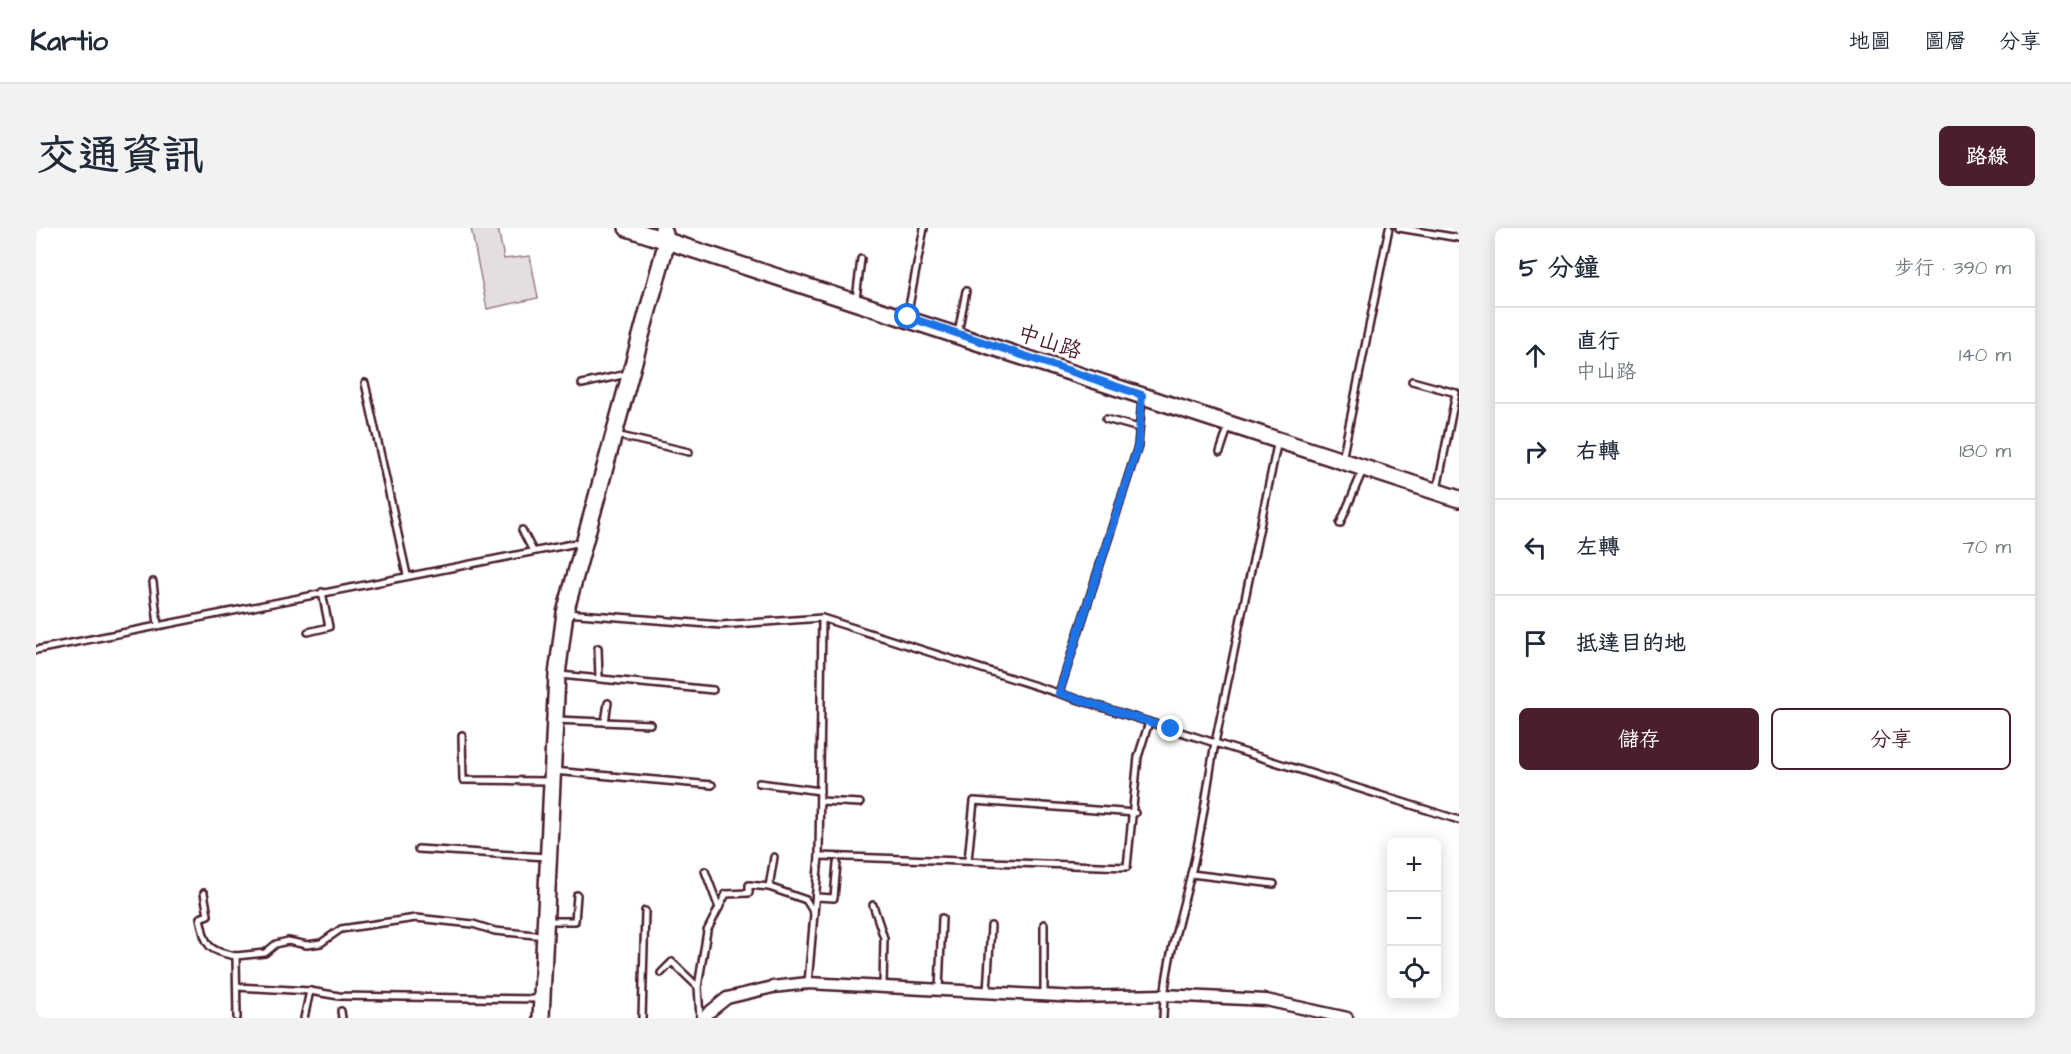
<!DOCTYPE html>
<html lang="zh-TW">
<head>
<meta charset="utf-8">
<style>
	body { margin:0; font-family:"Architects Daughter","LXGW WenKai TC",sans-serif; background:#f2f2f3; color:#1f2937 }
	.controls { position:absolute; right:18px; bottom:18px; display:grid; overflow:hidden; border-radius:9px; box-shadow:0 3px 15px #0003 }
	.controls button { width:54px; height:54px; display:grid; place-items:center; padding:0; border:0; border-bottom:2px solid #e0e1e3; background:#fff; color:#1f2937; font:30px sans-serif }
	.stop { position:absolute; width:18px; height:18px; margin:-14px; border:4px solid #1a73e8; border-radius:50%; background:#fff }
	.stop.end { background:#1a73e8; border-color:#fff; box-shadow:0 2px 6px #0008 }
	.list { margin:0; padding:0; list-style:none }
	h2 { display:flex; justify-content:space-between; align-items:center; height:78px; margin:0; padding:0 24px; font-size:26px }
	h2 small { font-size:20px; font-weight:400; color:#747a83 }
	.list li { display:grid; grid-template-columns:39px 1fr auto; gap:18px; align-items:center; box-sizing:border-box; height:96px; padding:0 24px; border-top:2px solid #e0e1e3 }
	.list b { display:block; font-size:22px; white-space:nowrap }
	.list p { margin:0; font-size:20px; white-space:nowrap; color:#747a83 }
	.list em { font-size:20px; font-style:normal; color:#747a83 }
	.actions { display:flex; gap:12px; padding:18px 24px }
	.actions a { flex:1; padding:14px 0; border:2px solid #4a1f2b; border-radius:9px; text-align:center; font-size:21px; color:#4a1f2b }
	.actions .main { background:#4a1f2b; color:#fff }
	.icon { flex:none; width:33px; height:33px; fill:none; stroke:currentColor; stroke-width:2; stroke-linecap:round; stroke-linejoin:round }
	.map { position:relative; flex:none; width:1423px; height:790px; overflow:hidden; border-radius:9px }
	header { display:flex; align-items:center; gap:36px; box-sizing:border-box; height:84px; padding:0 30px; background:#fff; border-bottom:2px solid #e0e1e3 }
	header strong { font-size:28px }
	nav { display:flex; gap:33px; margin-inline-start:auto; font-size:21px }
	.intro { display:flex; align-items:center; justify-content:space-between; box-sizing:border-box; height:144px; padding:0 36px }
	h1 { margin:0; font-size:42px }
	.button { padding:15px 27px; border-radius:9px; background:#4a1f2b; color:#fff; font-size:21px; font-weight:700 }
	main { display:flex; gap:36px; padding:0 36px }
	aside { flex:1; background:#fff; border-radius:9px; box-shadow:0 3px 15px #0003 }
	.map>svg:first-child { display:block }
	.green { fill:#e5dee0; stroke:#987e86; stroke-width:1.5 }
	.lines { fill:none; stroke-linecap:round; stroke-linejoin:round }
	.lane-casing { stroke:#4a1f2b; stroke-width:10 }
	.street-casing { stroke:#4a1f2b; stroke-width:15 }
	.secondary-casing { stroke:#4a1f2b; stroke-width:20 }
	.lane { stroke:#fff; stroke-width:5 }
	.street { stroke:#fff; stroke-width:10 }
	.secondary { stroke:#fff; stroke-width:15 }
	.route { stroke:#1a73e8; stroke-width:8 }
	.labels { text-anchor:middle; stroke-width:4.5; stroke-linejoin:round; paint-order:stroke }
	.street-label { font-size:22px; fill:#4a1f2b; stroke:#fff }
</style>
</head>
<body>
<header>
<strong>Kartio</strong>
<nav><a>地圖</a><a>圖層</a><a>分享</a></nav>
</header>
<div class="intro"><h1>交通資訊</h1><a class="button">路線</a></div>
<main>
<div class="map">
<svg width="1423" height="790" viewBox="0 0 1423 790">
	<rect width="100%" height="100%" fill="#fff"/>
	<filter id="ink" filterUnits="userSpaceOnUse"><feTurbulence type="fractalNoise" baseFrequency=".0167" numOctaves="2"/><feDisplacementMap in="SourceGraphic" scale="12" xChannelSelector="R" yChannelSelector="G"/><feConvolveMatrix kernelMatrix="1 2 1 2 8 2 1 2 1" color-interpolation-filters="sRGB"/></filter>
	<g filter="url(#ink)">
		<path class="green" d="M435,0H462L468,31L494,28L502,70L451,81Z"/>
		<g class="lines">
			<defs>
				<g id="lane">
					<path d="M1363,0L1423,10"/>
					<path d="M820,71L825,31"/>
					<path d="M871,89L888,0"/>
					<path d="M922,105L930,63"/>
					<path d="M1376,153L1420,165L1401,262"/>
					<path d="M329,155L371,347"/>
					<path d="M546,156L591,146"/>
					<path d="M1070,191L1103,200"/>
					<path d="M580,207L653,224"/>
					<path d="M1242,212L1179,515L1423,592"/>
					<path d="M1184,224L1193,197"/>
					<path d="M1306,232L1353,0"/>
					<path d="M1304,296L1327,242"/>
					<path d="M486,302L497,323"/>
					<path d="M117,354L122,397"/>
					<path d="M530,385L685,397L786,390L1179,515C1171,559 1166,604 1155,646C1143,694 1128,740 1127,790"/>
					<path d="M272,404L293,399L286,364"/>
					<path d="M562,420L563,450"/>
					<path d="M0,422L546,314"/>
					<path d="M524,447L677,462"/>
					<path d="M1023,465L1102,218L1106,170"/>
					<path d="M520,492L614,496"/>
					<path d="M569,494L572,475"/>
					<path d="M426,507L427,552L514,553"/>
					<path d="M517,543L676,557"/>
					<path d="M723,555L784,563"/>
					<path d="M784,573L824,575"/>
					<path d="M382,621L511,629"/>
					<path d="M783,628L1091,639L1102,529L1113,494"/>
					<path d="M932,632L938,573L1099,585"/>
					<path d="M669,643L683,680"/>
					<path d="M1155,646L1238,656"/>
					<path d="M733,659L738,629"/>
					<path d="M168,665L172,687L164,690C170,717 170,723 200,728"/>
					<path d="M780,669L798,670L801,635"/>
					<path d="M837,677L848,710L847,759"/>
					<path d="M511,693H539L541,667"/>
					<path d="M625,745L636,734L662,759"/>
					<path d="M772,755L783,628L786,390"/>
					<path d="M201,759L274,763L303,768L505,771"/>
					<path d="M903,762L906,690"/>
					<path d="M951,764L955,698"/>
					<path d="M1008,767V696"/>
					<path d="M305,783L306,790"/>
					<path d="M201,790L200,728L229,725L240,716L252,713L271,717L285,715L305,701L380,690L437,696L459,703L509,708"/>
					<path d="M268,790L274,763"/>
					<path d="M606,790L609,683"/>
					<path d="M664,790L662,759L671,703L690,666L713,665V657L733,659L770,672L778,685"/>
				</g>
				<path id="street" d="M666,790L691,770L737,759L772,755L1042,769L1127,767L1230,772L1311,790"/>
				<g id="secondary">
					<path d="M591,0L1423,271"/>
					<path d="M505,790L521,447L529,385L631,13L627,0"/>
				</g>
			</defs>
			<use href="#lane" class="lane-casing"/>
			<use href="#street" class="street-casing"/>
			<use href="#secondary" class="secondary-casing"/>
			<use href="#lane" class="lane"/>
			<use href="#street" class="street"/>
			<use href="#secondary" class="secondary"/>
		</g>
	</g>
	<g class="lines" filter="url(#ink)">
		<path class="route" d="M872,89L1106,167L1102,218L1023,465L1135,501"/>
	</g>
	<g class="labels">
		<g class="street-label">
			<text transform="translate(1014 113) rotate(18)" y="8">中山路</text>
		</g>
	</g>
</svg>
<div class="controls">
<button>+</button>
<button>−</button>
<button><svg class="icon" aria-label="locate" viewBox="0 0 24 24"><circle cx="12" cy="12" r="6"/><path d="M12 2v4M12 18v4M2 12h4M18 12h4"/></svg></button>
</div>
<div class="stop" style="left:872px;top:89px"></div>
<div class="stop end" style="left:1135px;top:501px"></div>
</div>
<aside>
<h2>5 分鐘<small>步行 · 390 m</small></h2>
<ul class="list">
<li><svg class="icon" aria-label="ahead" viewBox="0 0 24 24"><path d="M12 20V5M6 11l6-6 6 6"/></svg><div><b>直行</b><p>中山路</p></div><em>140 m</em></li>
<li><svg class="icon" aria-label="right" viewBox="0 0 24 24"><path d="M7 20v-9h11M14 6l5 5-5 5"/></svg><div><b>右轉</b></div><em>180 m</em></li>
<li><svg class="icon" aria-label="left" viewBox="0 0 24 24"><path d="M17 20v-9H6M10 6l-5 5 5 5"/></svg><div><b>左轉</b></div><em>70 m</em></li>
<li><svg class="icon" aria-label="arrive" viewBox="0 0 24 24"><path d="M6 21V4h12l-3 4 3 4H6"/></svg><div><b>抵達目的地</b></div></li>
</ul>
<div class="actions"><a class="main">儲存</a><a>分享</a></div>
</aside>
</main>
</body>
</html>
